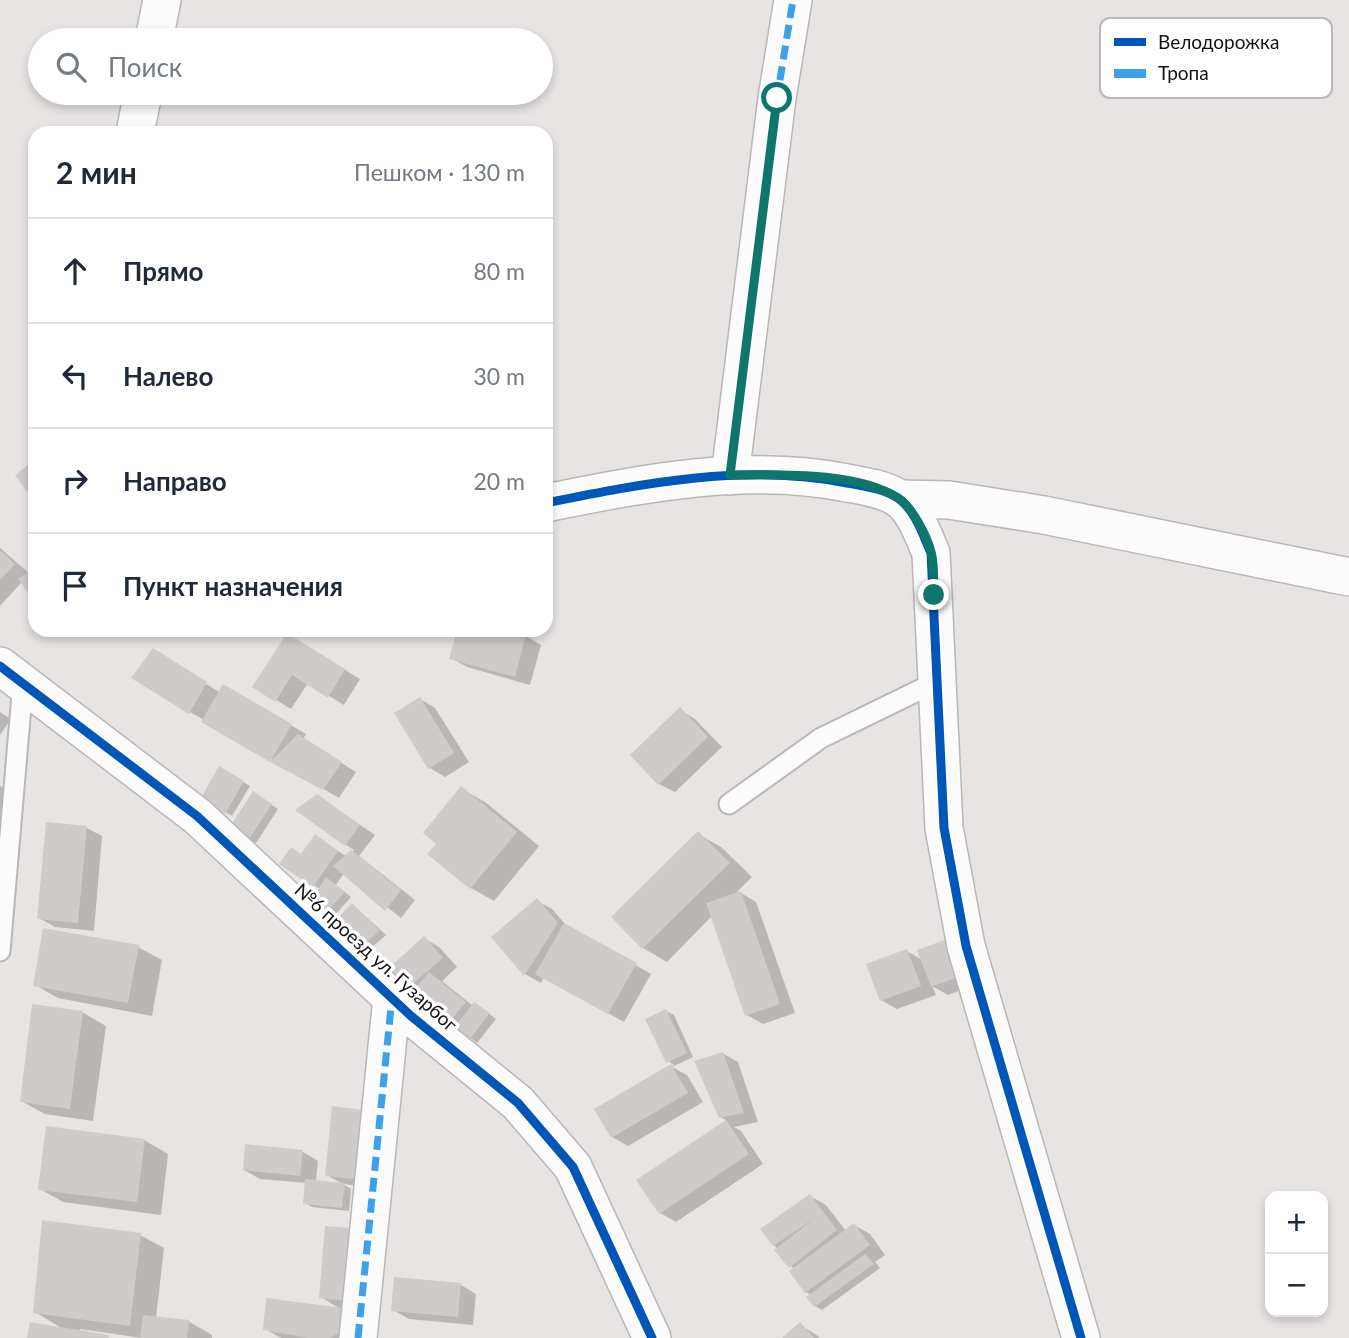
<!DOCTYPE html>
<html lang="ru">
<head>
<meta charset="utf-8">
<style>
	body { margin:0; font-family:Lato,sans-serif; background:#f6f6f7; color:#1f2937 }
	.controls { position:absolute; right:21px; bottom:21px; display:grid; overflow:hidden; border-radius:14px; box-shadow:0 4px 10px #0003 }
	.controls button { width:63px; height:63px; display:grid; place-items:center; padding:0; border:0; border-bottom:2px solid #e0e1e3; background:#fff; color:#1f2937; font:35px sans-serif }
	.stop { position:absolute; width:21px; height:21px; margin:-16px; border:5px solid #0f766e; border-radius:50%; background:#fff }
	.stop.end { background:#0f766e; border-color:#fff; box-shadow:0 2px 7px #0008 }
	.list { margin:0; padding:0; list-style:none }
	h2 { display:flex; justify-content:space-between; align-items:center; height:91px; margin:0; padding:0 28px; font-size:30px }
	h2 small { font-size:23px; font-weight:400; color:#747a83 }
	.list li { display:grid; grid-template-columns:46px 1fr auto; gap:21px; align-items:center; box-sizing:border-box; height:105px; padding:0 28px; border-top:2px solid #e0e1e3 }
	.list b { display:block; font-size:26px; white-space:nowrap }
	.list em { font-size:23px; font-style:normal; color:#747a83 }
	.icon { flex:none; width:38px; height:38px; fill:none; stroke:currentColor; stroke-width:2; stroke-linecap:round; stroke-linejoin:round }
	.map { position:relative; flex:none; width:1349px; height:1338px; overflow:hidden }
	.search { position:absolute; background:#fff; box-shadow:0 4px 10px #0003; left:28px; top:28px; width:525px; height:77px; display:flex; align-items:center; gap:18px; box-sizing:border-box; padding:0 24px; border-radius:38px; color:#747a83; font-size:26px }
	.panel { position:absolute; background:#fff; box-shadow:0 4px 10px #0003; left:28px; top:126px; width:525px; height:511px; border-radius:21px }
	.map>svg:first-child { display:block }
	.shadow { fill:#0003 }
	.building { fill:#cfcbcb }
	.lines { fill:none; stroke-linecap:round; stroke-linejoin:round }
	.lane-casing { stroke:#b9b6b6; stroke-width:23 }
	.street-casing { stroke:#b9b6b6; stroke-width:40 }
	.lane { stroke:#fcfbfb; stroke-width:19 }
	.street { stroke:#fcfbfb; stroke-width:37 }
	.quiet { stroke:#3da1ea; stroke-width:7; stroke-dasharray:14 7; stroke-linecap:butt }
	.cycleway-casing { stroke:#fff; stroke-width:13 }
	.cycleway { stroke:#0057b8; stroke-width:9 }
	.route { stroke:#0f766e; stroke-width:9 }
	.labels { text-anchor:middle; stroke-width:7; stroke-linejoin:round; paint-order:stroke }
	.street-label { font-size:19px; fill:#141112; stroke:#fff }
	.key { fill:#fff; stroke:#b8b8b8; stroke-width:2 }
	.key-label { font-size:19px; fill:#141112 }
</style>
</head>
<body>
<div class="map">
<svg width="1349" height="1338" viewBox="0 0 1349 1338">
	<rect width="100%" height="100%" fill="#e8e4e4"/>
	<g class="shadow">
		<path d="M0,548L29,573L35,569V600L22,582L0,606Z"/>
		<path d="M458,630H504L526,636L541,645L530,685L467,667L451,658Z"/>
		<path d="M303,644L360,679L344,705L308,683L291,709L276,700Z"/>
		<path d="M198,679L221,693L224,686L306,734L303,739L356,772L339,798L190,712Z"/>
		<path d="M420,699L435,708L469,762L445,777L430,768Z"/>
		<path d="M680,710L695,719L722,747L675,792L659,784Z"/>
		<path d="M0,712L11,719L0,735Z"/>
		<path d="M220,769L250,786L232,816L202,799Z"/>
		<path d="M0,786L5,789L0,815Z"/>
		<path d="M462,789L485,802L539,846L494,901L471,888L439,844Z"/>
		<path d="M253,794L278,809L256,843L231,828Z"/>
		<path d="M317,796L375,835L359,856L415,900L401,918L344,873L336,885L351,897L335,915L314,899L320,889L314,885L302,856L316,837L346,856L354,850L346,845Z"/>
		<path d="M48,824L87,828L102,836L94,931L55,927L39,918Z"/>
		<path d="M698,834L721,847L752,877L733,896L741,893L756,902L795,1013L763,1024L747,1015L712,916L667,962L643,948L613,917Z"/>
		<path d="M537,901L552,909L567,926L651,974L624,1022L544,977L541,983L525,974L494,938Z"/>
		<path d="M353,905L386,935L371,948L364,943Z"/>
		<path d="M424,938L439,947L457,967L442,981L473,1006L481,1008L496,1019L477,1043L409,987L391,968Z"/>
		<path d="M138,947L162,960L152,1016L58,998L35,985Z"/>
		<path d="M907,951L922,960L979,983L948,995L932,986L936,995L897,1009L881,1000Z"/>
		<path d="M666,1011L674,1015L693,1057L672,1067L687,1075L703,1102L628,1146L612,1137L597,1110L674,1065L668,1061Z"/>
		<path d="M82,1012L106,1026L93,1121L45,1114L21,1101Z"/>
		<path d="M722,1053L738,1062L758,1122L734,1127L741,1131L763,1164L676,1222L660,1213L638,1180L727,1121L721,1117Z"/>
		<path d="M334,1108L378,1188L343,1184L351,1189L349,1211L312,1207L305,1203L307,1183L260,1179L244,1170L247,1146L303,1152L318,1161L316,1181L343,1184L326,1175Z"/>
		<path d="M144,1140L168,1154L161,1215L63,1202L40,1189Z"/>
		<path d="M810,1196L826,1205L846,1231L854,1225L870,1234L885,1255L875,1262L880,1268L822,1310L815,1306L809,1297L811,1295L806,1292L794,1269L774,1245Z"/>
		<path d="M326,1228L361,1338H281L265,1329L342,1310L321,1297Z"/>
		<path d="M140,1235L164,1248L156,1318L188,1321L212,1335V1338H142L80,1329L79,1332L110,1338H29L63,1329L35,1312Z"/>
		<path d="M461,1285L476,1294L473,1325L409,1319L393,1310Z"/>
		<path d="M800,1325L815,1334L820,1338H785Z"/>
	</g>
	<g class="building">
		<path d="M35,460V503L15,475Z"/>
		<path d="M0,550L15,564L0,580Z"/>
		<path d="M35,567V603L18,579Z"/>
		<path d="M457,630H511L526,634L515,677L449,659Z"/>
		<path d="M287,633L345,669L328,698L292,675L275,702L252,687Z"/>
		<path d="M153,648L207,682L189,714L131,678Z"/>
		<path d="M223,684L292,724L270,762L201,722Z"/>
		<path d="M420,697L454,753L428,769L394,713Z"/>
		<path d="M680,707L708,737L658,785L630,755Z"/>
		<path d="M298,734L342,762L323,790L270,762Z"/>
		<path d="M219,766L244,781L225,814L200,800Z"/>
		<path d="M461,786L517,832L470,889L427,854L436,844L423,833Z"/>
		<path d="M253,791L272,804L248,841L229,828Z"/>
		<path d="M317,794L360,825L345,846L295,810Z"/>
		<path d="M46,822L87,826L78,923L37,919Z"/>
		<path d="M698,831L730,863L642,949L611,917Z"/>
		<path d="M315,834L338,851L313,887L279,864L291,847L301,854Z"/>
		<path d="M351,850L401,890L385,911L333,866Z"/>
		<path d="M326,877L345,892L327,912L312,899Z"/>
		<path d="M741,891L780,1004L745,1016L706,903Z"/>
		<path d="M537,898L558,923L524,976L491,937Z"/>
		<path d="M352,903L380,931L363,945L337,919Z"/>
		<path d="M564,923L637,963L608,1014L535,974Z"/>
		<path d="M43,928L139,945L128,1003L33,986Z"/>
		<path d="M424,936L443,958L408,988L389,968Z"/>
		<path d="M950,938L964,975L931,987L917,950Z"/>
		<path d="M907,949L921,986L880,1001L866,964Z"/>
		<path d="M429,972L466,1002L449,1022L412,992Z"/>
		<path d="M474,1002L490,1013L469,1040L454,1028Z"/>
		<path d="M32,1004L83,1011L70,1109L20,1102Z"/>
		<path d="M666,1009L687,1053L666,1063L645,1019Z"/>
		<path d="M723,1052L744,1113L719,1118L694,1061Z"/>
		<path d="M671,1064L688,1093L611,1138L594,1109Z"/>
		<path d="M332,1106L370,1111L362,1180L325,1176Z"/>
		<path d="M726,1120L749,1154L659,1214L636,1180Z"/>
		<path d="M46,1126L145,1139L137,1202L38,1190Z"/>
		<path d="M245,1144L303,1150L300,1176L243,1170Z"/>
		<path d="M305,1179L345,1183L342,1208L303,1204Z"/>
		<path d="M810,1194L837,1230L789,1268L774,1250L815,1218L773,1246L760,1229Z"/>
		<path d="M42,1220L141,1233L130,1326L33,1313Z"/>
		<path d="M854,1223L870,1245L805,1293L789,1271Z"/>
		<path d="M325,1226L363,1229L357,1302L319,1298Z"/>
		<path d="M865,1254L874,1264L814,1307L806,1297Z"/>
		<path d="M394,1277L461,1283L458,1317L391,1311Z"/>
		<path d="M266,1298L358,1310L349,1327L330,1338H309L263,1330Z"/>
		<path d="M143,1315L189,1320L187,1338H140Z"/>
		<path d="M30,1322L109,1335L108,1338H27Z"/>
		<path d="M800,1322L814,1338H782Z"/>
	</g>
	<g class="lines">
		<defs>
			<g id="lane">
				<path d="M729,804L821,738L938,681"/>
				<path d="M0,951L23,683"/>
			</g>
			<g id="street">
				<path d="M154,40L162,0"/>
				<path d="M135,133L143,93"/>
				<path d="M730,476L777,98L793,0"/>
				<path d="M899,499L949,500L1044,515L1349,577"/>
				<path d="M546,503C645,483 746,463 847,483C864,486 884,489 898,498C915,510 923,535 931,553L944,828L966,946L1081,1338"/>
				<path d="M0,666L197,816L411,1016L518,1103L573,1167L652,1338"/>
				<path d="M358,1338L392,997"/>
			</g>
		</defs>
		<use href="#lane" class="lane-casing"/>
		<use href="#street" class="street-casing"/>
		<use href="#lane" class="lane"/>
		<use href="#street" class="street"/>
		<g class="quiet">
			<path d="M730,476L777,98L793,0"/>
			<path d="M358,1338L392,997"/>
		</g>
		<defs>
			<g id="cycleway">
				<path d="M546,503C645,483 746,463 847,483C864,486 884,489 898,498C915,510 923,535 931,553L944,828L966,946L1081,1338"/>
				<path d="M0,666L197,816L411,1016L518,1103L573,1167L652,1338"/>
			</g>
		</defs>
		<use href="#cycleway" class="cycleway-casing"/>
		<use href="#cycleway" class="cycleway"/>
	</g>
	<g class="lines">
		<path class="route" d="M777,98L730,475C778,475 855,471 898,498C912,507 927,536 931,552C935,565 933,582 934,595"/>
	</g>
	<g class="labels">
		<g class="street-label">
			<text transform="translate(376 957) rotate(42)" y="7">№6 проезд ул. Гузарбог</text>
		</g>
	</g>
	<rect x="1100" y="18" width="232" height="80" rx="10" class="key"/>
	<rect x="1114" y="38" width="32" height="8" fill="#0057b8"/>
	<rect x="1114" y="69" width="32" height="9" fill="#3da1ea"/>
	<g class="key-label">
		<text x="1158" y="49">Велодорожка</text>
		<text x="1158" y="80">Тропа</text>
	</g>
</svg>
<div class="controls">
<button>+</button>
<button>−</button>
</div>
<div class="stop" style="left:777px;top:98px"></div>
<div class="stop end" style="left:934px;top:595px"></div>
<div class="search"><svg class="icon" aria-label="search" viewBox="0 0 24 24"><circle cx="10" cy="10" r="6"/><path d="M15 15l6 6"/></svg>Поиск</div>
<section class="panel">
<h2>2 мин<small>Пешком · 130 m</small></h2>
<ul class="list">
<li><svg class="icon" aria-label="ahead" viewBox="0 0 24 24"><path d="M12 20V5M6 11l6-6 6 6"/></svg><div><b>Прямо</b></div><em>80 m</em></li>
<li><svg class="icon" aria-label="left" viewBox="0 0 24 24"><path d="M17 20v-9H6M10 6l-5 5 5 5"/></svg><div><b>Налево</b></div><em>30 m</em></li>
<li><svg class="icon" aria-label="right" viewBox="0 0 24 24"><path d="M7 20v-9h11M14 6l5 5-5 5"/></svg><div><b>Направо</b></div><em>20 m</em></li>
<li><svg class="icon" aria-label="arrive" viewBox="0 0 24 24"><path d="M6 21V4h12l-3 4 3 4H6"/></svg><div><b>Пункт назначения</b></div></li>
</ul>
</section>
</div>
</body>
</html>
